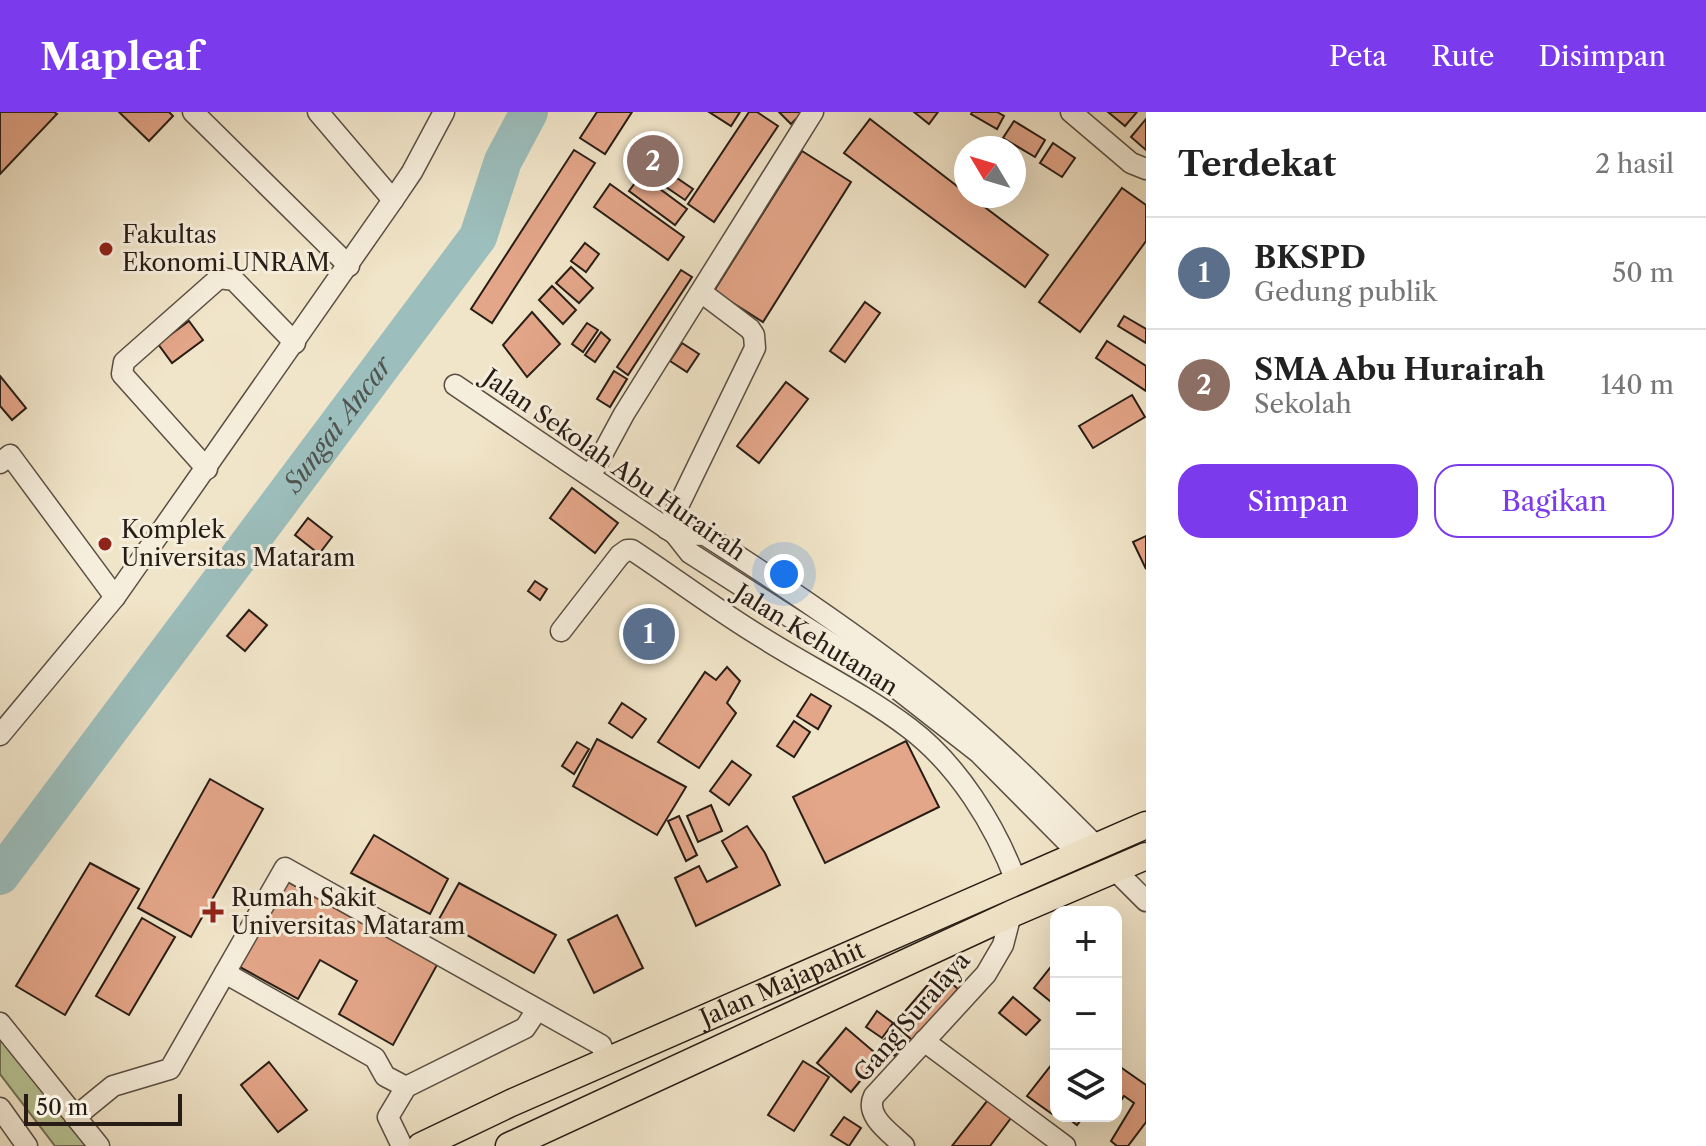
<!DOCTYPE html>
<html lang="id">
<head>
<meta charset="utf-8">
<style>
	body { margin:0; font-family:"Libre Caslon Text",serif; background:#f2f2f2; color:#222 }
	.controls { position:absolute; right:24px; bottom:24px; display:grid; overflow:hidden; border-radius:16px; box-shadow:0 8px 32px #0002 }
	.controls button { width:72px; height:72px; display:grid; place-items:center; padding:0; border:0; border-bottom:2px solid #e0e0e0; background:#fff; color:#222; font:40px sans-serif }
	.compass { position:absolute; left:954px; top:24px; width:72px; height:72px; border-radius:50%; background:#fff; box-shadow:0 8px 32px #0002; rotate:308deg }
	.scale { position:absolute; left:24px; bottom:20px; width:158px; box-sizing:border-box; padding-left:8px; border:4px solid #281d16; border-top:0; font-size:22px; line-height:28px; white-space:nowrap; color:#281d16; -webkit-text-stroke:6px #f6eedc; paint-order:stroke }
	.you { position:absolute; left:784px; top:462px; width:28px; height:28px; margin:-20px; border:6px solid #fff; border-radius:50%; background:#1a73e8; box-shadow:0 0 0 12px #1a73e833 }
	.badge { display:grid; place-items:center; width:52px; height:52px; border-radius:50%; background:#7c3aed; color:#fff; font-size:26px; font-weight:700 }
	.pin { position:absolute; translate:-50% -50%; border:4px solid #fff; box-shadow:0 2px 8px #0006 }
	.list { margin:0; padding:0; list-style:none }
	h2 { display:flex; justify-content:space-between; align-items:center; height:104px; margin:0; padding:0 32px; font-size:34px }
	h2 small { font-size:26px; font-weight:400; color:#767676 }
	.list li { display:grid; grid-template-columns:52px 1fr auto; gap:24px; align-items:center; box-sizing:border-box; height:112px; padding:0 32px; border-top:2px solid #e0e0e0 }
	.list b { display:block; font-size:30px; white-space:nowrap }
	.list p { margin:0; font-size:26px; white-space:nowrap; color:#767676 }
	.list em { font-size:26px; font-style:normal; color:#767676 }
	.actions { display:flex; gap:16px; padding:24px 32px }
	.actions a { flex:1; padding:18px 0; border:2px solid #7c3aed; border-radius:24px; text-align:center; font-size:28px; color:#7c3aed }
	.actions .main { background:#7c3aed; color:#fff }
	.icon { flex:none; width:44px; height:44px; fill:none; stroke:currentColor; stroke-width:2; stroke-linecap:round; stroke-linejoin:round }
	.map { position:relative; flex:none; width:1146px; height:1034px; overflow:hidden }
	header { display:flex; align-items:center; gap:48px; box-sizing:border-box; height:112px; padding:0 40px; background:#7c3aed; color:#fff }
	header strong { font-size:38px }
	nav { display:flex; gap:44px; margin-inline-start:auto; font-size:28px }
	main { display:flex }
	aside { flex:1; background:#fff }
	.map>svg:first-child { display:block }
	.green { fill:#b9c596; stroke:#707156; stroke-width:2 }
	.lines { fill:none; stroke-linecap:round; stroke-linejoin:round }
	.river { stroke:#9cbebc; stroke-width:38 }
	.building { fill:#e4a689; stroke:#281d16; stroke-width:2 }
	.minor-casing { stroke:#5a4f43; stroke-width:23 }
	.major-casing { stroke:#281d16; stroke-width:29 }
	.minor { stroke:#f6eedc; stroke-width:20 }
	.major { stroke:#f1e5c9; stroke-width:26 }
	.poi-dot { fill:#8f2418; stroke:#f6eedc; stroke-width:3 }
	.labels { text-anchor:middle; stroke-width:6; stroke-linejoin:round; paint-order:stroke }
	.poi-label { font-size:24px; fill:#281d16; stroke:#f6eedc; text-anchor:start }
	.street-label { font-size:24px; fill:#281d16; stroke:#f6eedc }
	.water-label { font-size:26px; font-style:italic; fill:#515550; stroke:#f6eedc }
</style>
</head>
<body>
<header>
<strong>Mapleaf</strong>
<nav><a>Peta</a><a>Rute</a><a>Disimpan</a></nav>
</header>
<main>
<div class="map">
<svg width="1146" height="1034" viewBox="0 0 1146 1034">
	<rect width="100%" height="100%" fill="#f1e5c9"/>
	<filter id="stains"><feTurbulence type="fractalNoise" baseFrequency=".0025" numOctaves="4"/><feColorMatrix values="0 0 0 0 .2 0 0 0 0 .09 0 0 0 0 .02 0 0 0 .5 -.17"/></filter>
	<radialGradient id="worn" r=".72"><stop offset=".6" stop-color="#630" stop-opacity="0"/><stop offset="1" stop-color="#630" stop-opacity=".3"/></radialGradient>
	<path class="green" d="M0,916L93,1034H55L0,962Z"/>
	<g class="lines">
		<path class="river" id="s1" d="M0,764L478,125L503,49L529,0"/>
	</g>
	<g class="building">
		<path d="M0,0H54L57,2L0,62Z"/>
		<path d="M119,0H169L173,4L149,29Z"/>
		<path d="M597,0H632L605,42L580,26Z"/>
		<path d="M709,0H740L731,14Z"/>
		<path d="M749,0H757L778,14L714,110L688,92Z"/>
		<path d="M779,0H803L791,12Z"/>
		<path d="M914,0H938L929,12Z"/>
		<path d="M972,0H997L1004,4L997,17L971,2Z"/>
		<path d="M1108,0H1137L1125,14Z"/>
		<path d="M870,7L966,81V84H970L1048,143L1025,175L844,41Z"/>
		<path d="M1146,7V38L1131,25Z"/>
		<path d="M1014,9L1045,28L1035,45L1003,26Z"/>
		<path d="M1053,31L1075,46L1062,65L1040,51Z"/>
		<path d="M574,38L595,51L492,211L471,197Z"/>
		<path d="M802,39L851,70L763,210L714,179Z"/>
		<path d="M641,63L687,97L675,113L629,79Z"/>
		<path d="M674,64L693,77L685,88L666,75Z"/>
		<path d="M610,72L684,125L668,148L594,95Z"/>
		<path d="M1122,76L1146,93V129L1080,220L1039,190Z"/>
		<path d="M585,131L599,142L586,160L571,149Z"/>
		<path d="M571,155L593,176L579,191L556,171Z"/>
		<path d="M681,158L692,165L628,263L617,255Z"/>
		<path d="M552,174L576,198L563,212L539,188Z"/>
		<path d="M865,190L880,201L845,250L830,239Z"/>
		<path d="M532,200L560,232L527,265L503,233Z"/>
		<path d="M1124,204L1146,217V231L1118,214Z"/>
		<path d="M189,209L203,228L172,251L158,232Z"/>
		<path d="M587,211L598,218L583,240L572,232Z"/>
		<path d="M601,220L610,228L595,250L585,243Z"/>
		<path d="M1107,229L1146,254V279L1096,246Z"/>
		<path d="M682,231L699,242L687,260L670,249Z"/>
		<path d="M614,259L627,267L610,295L597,287Z"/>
		<path d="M0,264L26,296L12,308L0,294Z"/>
		<path d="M786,270L808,287L759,351L737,334Z"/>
		<path d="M1132,283L1145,305L1093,336L1079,314Z"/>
		<path d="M572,376L618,411L595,441L550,406Z"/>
		<path d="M308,406L332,425L319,442L295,423Z"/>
		<path d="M1146,424V457L1133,430Z"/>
		<path d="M535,469L547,477L540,488L528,479Z"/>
		<path d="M249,498L267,513L245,539L227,524Z"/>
		<path d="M727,555L740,569L727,591L736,601L699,656L658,630L705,560L716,568Z"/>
		<path d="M811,582L831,594L818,617L797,604Z"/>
		<path d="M622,591L646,607L632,626L609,611Z"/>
		<path d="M794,609L810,620L794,645L777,634Z"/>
		<path d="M597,627L686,675L657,723L573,674Z"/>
		<path d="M906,629L939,695L825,751L793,685Z"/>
		<path d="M577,630L589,637L574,662L562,654Z"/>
		<path d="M732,649L751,663L729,693L710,679Z"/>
		<path d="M210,667L263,697L191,825L138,796Z"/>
		<path d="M711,693L722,719L698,730L687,704Z"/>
		<path d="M679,704L697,743L686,749L668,709Z"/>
		<path d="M747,714L765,741L780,773L696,814L675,766L699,754L707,770L737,755L722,729Z"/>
		<path d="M374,723L448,767L430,802L351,761Z"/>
		<path d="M90,751L139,777L65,903L16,874Z"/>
		<path d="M286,769L437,853L393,933L339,902L357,869L320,848L298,887L238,854Z"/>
		<path d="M459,771L556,823L534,861L439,807Z"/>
		<path d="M617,803L643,856L594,881L568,828Z"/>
		<path d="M142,806L175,825L129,903L96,884Z"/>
		<path d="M1050,856L1056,861V894L1034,876Z"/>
		<path d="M939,860L958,877L913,929L894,912Z"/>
		<path d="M1013,885L1040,908L1026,923L999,901Z"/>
		<path d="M877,899L893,911L882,926L866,915Z"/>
		<path d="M846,916L880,945L851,980L817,951Z"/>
		<path d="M894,918L907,931L895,944L881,931Z"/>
		<path d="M1056,947V997L1052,1002L1027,984Z"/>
		<path d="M803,949L829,965L794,1019L768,1003Z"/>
		<path d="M269,950L307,998L278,1020L241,973Z"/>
		<path d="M1116,952L1146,973V1010L1128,1034H1117L1111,1029L1134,991L1124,984L1116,996Z"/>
		<path d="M991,984L1014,1002L990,1034H952Z"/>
		<path d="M1065,1004H1084L1077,1013Z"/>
		<path d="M844,1005L861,1016L849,1034L831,1023Z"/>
	</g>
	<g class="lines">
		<defs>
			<g id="minor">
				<path d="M193,0L349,154"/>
				<path d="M318,0L393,88"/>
				<path d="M1071,0L1131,51L1146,57"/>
				<path d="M455,273L675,422L690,441L873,558L979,641L1080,743"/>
				<path d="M0,351L10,343L115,485"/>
				<path d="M207,357L122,262L124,250L219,166L234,168L295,231"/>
				<path d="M591,363L624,302L813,0"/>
				<path d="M667,417L755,236L754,223L750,217L701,180"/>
				<path d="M675,422L705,423C782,472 859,524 931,581C990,628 1044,682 1097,735"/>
				<path d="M561,519L620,443L627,438H632C676,467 718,499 763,526C811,556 864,582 909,616C958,653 995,713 1016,769"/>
				<path d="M0,623L115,485L393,88L412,60L444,0"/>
				<path d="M1116,759L1146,789"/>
				<path d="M225,861L375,946L385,964L406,975"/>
				<path d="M0,911L99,1034"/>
				<path d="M924,929L1065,1034"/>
				<path d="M0,996L27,1034"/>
				<path d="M75,1005L113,974L170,957L285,756L601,933L607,949"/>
				<path d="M402,1034L388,1005L406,975L525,916L537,898"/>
				<path d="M904,1034C891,1021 864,1004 874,984L986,862L1003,833L1011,802"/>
			</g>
			<g id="major">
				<path id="s2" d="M421,1034L511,991L1146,713"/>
				<path d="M509,1034L1011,802L1146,744"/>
			</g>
		</defs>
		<use href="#minor" class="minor-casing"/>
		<use href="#major" class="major-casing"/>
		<use href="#minor" class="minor"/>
		<use href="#major" class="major"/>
	</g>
	<g class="poi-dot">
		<circle cx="106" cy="137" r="8"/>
		<circle cx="105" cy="432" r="8"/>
		<path d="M209 788h8v8h8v8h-8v8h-8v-8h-8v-8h8z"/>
	</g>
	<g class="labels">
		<g class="poi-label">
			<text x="122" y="131">Fakultas<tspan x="122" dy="28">Ekonomi UNRAM</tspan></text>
			<text x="121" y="426">Komplek<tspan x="121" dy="28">Universitas Mataram</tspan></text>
			<text x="231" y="794">Rumah Sakit<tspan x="231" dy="28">Universitas Mataram</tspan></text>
		</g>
		<g class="street-label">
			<text transform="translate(614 353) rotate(35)" y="8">Jalan Sekolah Abu Hurairah</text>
			<text transform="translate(816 528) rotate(32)" y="8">Jalan Kehutanan</text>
			<text dy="8" stroke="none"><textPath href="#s2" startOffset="396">Jalan Majapahit</textPath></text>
			<text transform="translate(912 905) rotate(-49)" y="8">Gang Suralaya</text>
		</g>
		<g class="water-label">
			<text dy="9" stroke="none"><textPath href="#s1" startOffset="564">Sungai Ancar</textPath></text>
		</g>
	</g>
	<rect width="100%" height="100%" filter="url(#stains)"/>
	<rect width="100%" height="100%" fill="url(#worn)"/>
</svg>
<div class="controls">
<button>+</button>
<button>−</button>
<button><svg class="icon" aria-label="layers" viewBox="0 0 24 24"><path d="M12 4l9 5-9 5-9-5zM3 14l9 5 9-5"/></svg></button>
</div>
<svg class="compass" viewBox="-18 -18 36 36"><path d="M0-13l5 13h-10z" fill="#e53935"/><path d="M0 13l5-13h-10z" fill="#767676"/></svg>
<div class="scale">50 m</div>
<div class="you"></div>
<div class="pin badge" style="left:649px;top:522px;background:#5c6f8a">1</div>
<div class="pin badge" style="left:653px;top:49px;background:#8d6e63">2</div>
</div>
<aside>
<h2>Terdekat<small>2 hasil</small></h2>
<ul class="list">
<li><span class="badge" style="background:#5c6f8a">1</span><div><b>BKSPD</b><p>Gedung publik</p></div><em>50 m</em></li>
<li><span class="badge" style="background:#8d6e63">2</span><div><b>SMA Abu Hurairah</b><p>Sekolah</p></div><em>140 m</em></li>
</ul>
<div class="actions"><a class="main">Simpan</a><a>Bagikan</a></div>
</aside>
</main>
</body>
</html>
